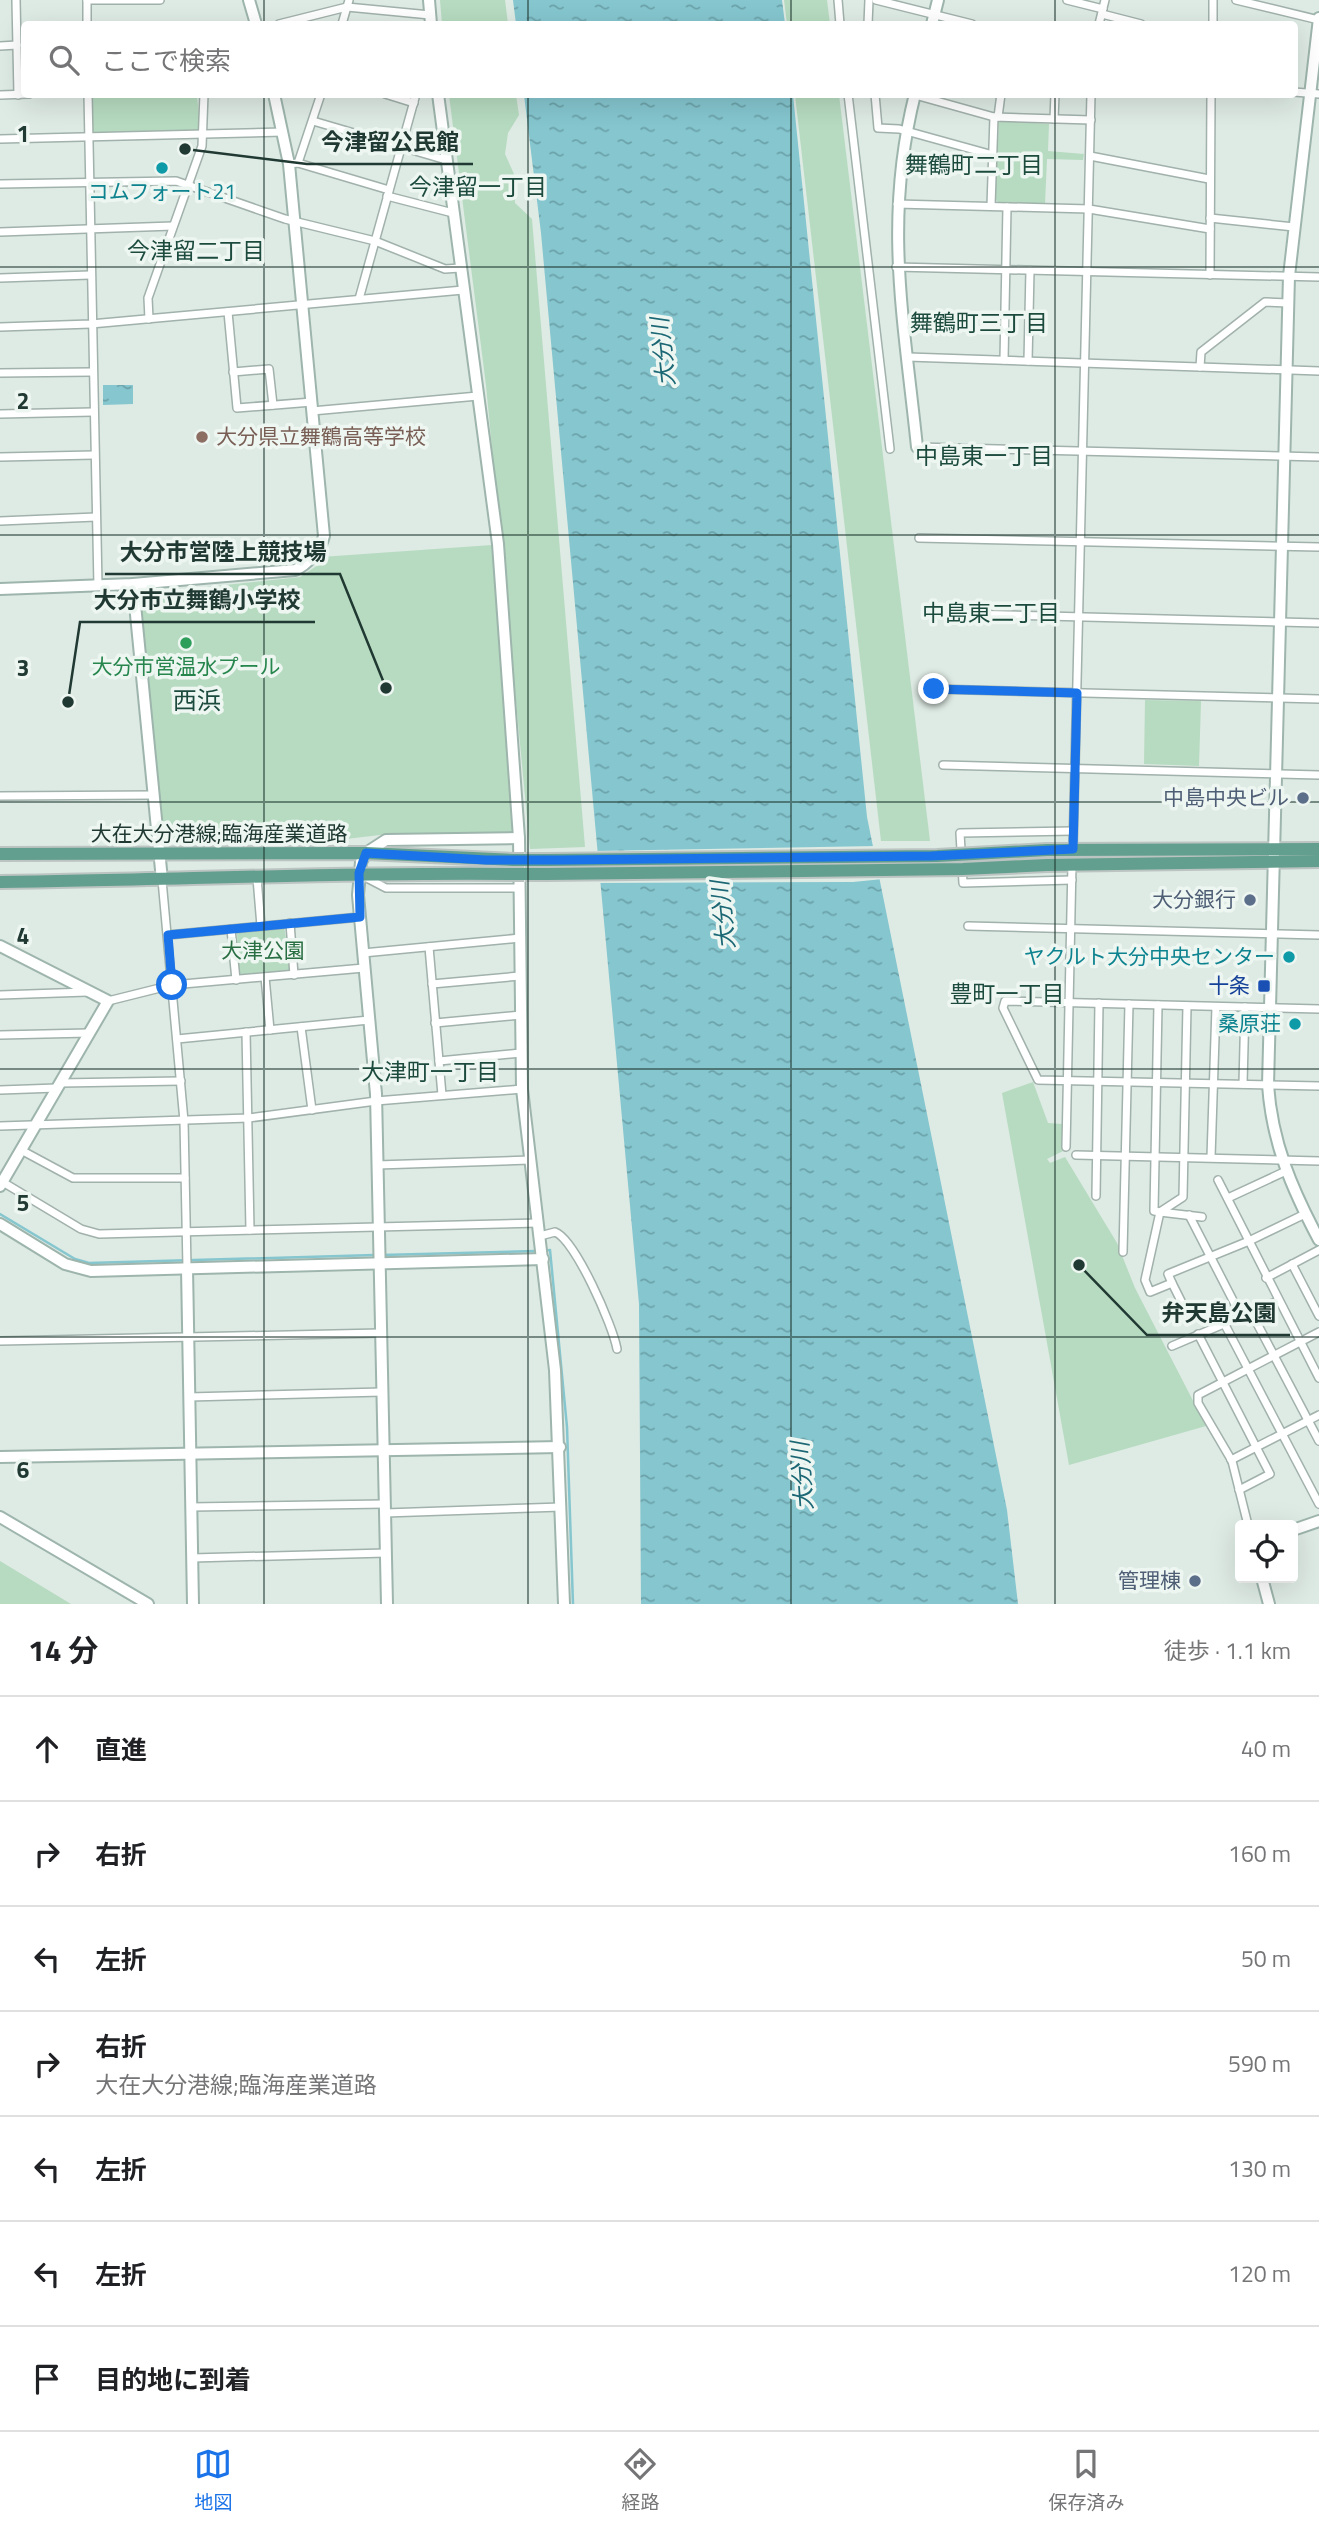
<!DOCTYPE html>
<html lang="ja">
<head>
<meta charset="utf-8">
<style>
	body { margin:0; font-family:"Titillium Web","Noto Sans JP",sans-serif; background:#f2f2f2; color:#202124 }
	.controls { position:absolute; right:21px; bottom:21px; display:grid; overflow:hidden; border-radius:7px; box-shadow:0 7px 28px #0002 }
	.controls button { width:63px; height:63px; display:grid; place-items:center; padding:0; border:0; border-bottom:2px solid #e0e0e0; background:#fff; color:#202124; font:35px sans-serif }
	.stop { position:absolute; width:21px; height:21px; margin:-16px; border:5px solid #1a73e8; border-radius:50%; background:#fff }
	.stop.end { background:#1a73e8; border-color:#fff; box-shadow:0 2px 7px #0008 }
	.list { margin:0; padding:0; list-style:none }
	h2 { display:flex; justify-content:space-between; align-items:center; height:91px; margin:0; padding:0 28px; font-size:30px }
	h2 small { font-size:23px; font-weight:400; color:#757577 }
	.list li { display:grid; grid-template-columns:46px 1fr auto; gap:21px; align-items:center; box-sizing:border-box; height:105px; padding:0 28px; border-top:2px solid #e0e0e0 }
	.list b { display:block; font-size:26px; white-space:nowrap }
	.list p { margin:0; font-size:23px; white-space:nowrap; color:#757577 }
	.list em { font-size:23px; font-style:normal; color:#757577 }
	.icon { flex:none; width:38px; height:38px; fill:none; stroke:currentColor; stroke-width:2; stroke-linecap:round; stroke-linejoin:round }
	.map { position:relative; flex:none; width:1319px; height:1604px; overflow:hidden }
	.search { position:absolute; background:#fff; box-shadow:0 7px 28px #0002; left:21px; right:21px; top:21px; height:77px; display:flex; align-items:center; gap:18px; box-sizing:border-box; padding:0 24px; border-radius:7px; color:#757577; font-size:26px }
	.sheet { height:826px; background:#fff }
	nav { display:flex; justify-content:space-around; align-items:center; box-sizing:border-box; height:98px; border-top:2px solid #e0e0e0; background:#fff; font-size:19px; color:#757577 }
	nav a { display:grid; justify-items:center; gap:4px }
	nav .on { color:#1a73e8 }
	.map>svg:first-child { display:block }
	.green { fill:#b6dbc0 }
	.water { fill:url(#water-ripples) }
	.pier { fill:#deeae4 }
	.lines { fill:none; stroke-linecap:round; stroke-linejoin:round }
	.stream { stroke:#85c6cf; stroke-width:2.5 }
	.street-casing { stroke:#a1b1ab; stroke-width:10 }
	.secondary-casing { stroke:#9db5ac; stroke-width:14 }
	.primary-casing { stroke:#bcc4c2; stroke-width:16 }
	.street { stroke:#fff; stroke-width:7 }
	.secondary { stroke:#fff; stroke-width:10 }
	.primary { stroke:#629f8e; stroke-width:12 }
	.primary-bridge-casing { stroke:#bcc4c2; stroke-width:16; stroke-linecap:butt }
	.primary-bridge { stroke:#629f8e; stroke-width:12 }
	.route { stroke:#1a73e8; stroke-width:9 }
	.grid { fill:none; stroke:#203932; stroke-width:2; stroke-opacity:0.55 }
	.culture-dot { fill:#0f9aa8; stroke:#eef6f2; stroke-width:2.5 }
	.education-dot { fill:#8d6e63; stroke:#eef6f2; stroke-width:2.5 }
	.leisure-dot { fill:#2e9e5b; stroke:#eef6f2; stroke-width:2.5 }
	.service-dot { fill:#5c6f8a; stroke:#eef6f2; stroke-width:2.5 }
	.transit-dot { fill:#1a4fb4; stroke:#eef6f2; stroke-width:2.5 }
	.labels { text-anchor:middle; stroke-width:7; stroke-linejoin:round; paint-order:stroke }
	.culture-label { font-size:21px; fill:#0d838f; stroke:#eef6f2; text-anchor:end }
	.education-label { font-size:21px; fill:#785e54; stroke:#eef6f2; text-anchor:start }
	.leisure-label { font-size:21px; fill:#27864d; stroke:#eef6f2 }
	.service-label { font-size:21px; fill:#4e5e75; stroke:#eef6f2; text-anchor:end }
	.street-label { font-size:21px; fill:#203932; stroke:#eef6f2 }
	.park-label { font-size:21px; fill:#2a6f43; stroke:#eef6f2 }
	.transit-label { font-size:21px; fill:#164399; stroke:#eef6f2; text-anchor:end }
	.neighbourhood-label { font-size:23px; fill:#1c4b3e; stroke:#eef6f2 }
	.water-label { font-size:23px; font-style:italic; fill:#1b6774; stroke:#eef6f2 }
	.quarter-label { font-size:24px; fill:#1c4b3e; stroke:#eef6f2 }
	.grid-label { font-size:23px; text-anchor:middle; font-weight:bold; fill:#203932; stroke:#eef6f2; stroke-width:7; stroke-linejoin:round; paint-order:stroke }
	.leader { fill:none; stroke:#203932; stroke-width:2.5 }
	.callout-dot { fill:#203932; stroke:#eef6f2; stroke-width:2.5 }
	.callout-label { font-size:23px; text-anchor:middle; font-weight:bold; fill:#203932; stroke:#eef6f2; stroke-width:7; stroke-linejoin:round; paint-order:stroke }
</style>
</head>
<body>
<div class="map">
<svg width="1319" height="1604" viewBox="0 0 1319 1604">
	<defs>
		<pattern id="water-ripples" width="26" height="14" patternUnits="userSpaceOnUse" patternTransform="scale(1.75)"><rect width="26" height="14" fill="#85c6cf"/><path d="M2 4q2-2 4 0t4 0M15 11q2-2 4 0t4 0" fill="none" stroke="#6ca2a9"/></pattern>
	</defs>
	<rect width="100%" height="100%" fill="#deeae4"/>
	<g class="green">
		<path d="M440,0H505L508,24H442Z"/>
		<path d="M784,0H827L830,24H787Z"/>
		<path d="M197,95L200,129L198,132L96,134L93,132V98L96,96Z"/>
		<path d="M449,95H516L519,115L508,133L505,154L514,174L515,203L532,219L585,847L530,849L486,385Z"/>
		<path d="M795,95H839L930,841H881Z"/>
		<path d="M999,121L1049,124L1048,151L1084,154L1083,160L1047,159L1045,204L998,202L995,199Z"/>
		<path d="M492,545L506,699L512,833L380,835L337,840L164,841L140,594L300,577L321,563V557Z"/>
		<path d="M1145,700L1201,701L1199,766L1144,764Z"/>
		<path d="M284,926L291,970L241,977L238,974L237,931Z"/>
		<path d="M1033,1082L1048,1123L1062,1124L1063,1151L1047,1159L1050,1163L1065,1157L1117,1243L1135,1288L1206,1426L1069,1465L1002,1093Z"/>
		<path d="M0,1561L71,1604H0Z"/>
	</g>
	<g class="water">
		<path d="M513,0H782L785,24H516Z"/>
		<path d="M524,95H793L867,817L1007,1510L1018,1604H641L639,1304L541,233Z"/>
		<path d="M103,385H133V404L103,405Z"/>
	</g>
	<path class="pier" d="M877,846L883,879L853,882L597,883L594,851Z"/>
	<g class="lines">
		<g class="stream">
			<path d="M0,1214L75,1259L89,1263L375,1255"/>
			<path d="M543,1251L550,1250L567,1427L573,1604"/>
			<path d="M382,1255L536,1251"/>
		</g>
		<defs>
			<g id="street">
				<path d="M16,0L18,95"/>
				<path d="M87,0H160"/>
				<path d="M87,0V24"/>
				<path d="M838,0L840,24"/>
				<path d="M876,0L972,24"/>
				<path d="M1067,0L1103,9"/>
				<path d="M1236,0L1319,20"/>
				<path d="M1102,14L1141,24"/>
				<path d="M279,24L347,7L430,15"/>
				<path d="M342,24L349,0"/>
				<path d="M868,24L869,0"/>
				<path d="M1099,24L1105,0"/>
				<path d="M1213,24V0"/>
				<path d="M0,46L17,45"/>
				<path d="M1294,92L1319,94"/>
				<path d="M88,94L98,586"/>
				<path d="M385,94L414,103"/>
				<path d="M848,94L890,449"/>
				<path d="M875,94L878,128L899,129L993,155"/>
				<path d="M0,95L29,94"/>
				<path d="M915,95L994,117L1091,120"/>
				<path d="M998,117L1001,94"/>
				<path d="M1054,119L1055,94"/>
				<path d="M313,121L446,160"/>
				<path d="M0,139L283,132"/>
				<path d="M1090,156L1209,179"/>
				<path d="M298,163L321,94"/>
				<path d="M289,164L298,163L389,190"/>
				<path d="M0,184L176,181L285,219L375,241L445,269L460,268"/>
				<path d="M387,196L453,213"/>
				<path d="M897,204L1089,209L1210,229"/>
				<path d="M991,206L994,117"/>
				<path d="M1210,218L1294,227"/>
				<path d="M0,232L173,226"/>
				<path d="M896,267L1319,277"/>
				<path d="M1210,275L1211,94"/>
				<path d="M0,278L90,275"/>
				<path d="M359,299L416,94"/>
				<path d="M228,312L237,408L312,402"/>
				<path d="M149,319L148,298L202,146L204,94"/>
				<path d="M0,327L91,324L463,290"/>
				<path d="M908,357L1319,371"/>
				<path d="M1004,360L1007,207"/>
				<path d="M1028,361L1030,270"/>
				<path d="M1200,367L1201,352L1265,302L1288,303"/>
				<path d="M233,372L269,369L273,405"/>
				<path d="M0,373L92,372"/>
				<path d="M312,411L478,396"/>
				<path d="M0,414L93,412"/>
				<path d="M917,447L1319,457"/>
				<path d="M0,457L94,455"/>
				<path d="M0,521L96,517"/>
				<path d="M919,538L1319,547"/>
				<path d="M927,613L1319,623"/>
				<path d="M934,689L1319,699"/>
				<path d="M943,765L1319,775"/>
				<path d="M0,796L154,795"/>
				<path d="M1073,849L1091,94"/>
				<path d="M363,876L386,888H519"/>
				<path d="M257,878L261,926"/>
				<path d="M162,880L184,1121L187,1268"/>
				<path d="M1072,880L963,883L960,833L1073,831"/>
				<path d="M290,923L294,975"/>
				<path d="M968,926L1319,935"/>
				<path d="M231,929L236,980"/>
				<path d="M168,935L360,917"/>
				<path d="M429,947L442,1095"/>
				<path d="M363,953L520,938"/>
				<path d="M265,977L270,1030"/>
				<path d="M432,984L520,976"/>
				<path d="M0,995L87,992"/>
				<path d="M108,1001L172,985L364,968"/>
				<path d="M1158,1005L1154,1211L1160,1212L1145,1280L1150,1292L1172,1283L1168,1274L1249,1241L1305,1214"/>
				<path d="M1187,1006L1183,1197L1160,1212L1202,1217"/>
				<path d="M1319,1009L1005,1001L1003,1008L1038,1080L1319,1086"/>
				<path d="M435,1023L521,1015"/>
				<path d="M301,1027L312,1110"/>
				<path d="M246,1032L250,1230"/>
				<path d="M0,1035L89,1033"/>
				<path d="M177,1039L369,1020"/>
				<path d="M439,1061L521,1053"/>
				<path d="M60,1083L181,1081"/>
				<path d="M1243,1084L1245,1007"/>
				<path d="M0,1090L57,1088"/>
				<path d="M0,1126L249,1118L376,1101L522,1089"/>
				<path d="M1066,1147L1072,864"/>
				<path d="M21,1150L73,1178H185"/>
				<path d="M1076,1155L1319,1161"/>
				<path d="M1211,1157L1216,1007"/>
				<path d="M377,1165L530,1160"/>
				<path d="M1218,1180L1319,1378"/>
				<path d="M1,1181L81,1229L99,1234L538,1223"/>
				<path d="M1096,1196L1099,1003"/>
				<path d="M1228,1198L1286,1171"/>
				<path d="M1189,1215L1241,1316"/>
				<path d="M540,1236L555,1232C575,1239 613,1326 617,1349"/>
				<path d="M1123,1252L1129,1004"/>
				<path d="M1292,1264L1319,1316"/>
				<path d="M1266,1278L1319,1250"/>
				<path d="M1172,1283L1187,1313"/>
				<path d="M1251,1312L1319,1441"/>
				<path d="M1224,1323L1319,1504"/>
				<path d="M1198,1334L1270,1474L1239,1490"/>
				<path d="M0,1341L381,1333"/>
				<path d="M1172,1346L1278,1301"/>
				<path d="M189,1397L382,1392"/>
				<path d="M1231,1460L1319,1415"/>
				<path d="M191,1507L385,1504"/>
				<path d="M385,1513L561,1507"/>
				<path d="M1248,1525L1232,1461L1198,1403V1395L1319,1332"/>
				<path d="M192,1558L386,1553"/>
			</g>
			<g id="secondary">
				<path d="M249,0L256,24"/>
				<path d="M429,0L431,24"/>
				<path d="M1319,18L1289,276L1268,1085C1272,1143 1292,1189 1319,1240"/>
				<path d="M932,24L938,0"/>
				<path d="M438,94L498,544L519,838L522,1089L555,1370L564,1604"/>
				<path d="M915,94C883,221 904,320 917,447"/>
				<path d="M133,584L162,880"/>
				<path d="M0,589L133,584L295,570C307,565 321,549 324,536L289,164L274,94"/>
				<path d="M0,946L108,1001L0,1186"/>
				<path d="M0,1224L65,1264L91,1271L543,1259"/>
				<path d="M187,1268L193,1604"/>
				<path d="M0,1457L560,1447"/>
				<path d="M0,1517L148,1604"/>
				<path d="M1293,1530L1319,1521"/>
				<path d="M1262,1578L1269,1604"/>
				<path d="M387,1604L376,1094L358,895L361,862L366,853L386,840L519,838"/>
			</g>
			<g id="primary">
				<path d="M1047,850L1319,849"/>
				<path d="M0,854L366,853L514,860"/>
				<path d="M524,860H547"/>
				<path d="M1047,865L1319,861"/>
				<path d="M524,874H547"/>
				<path d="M0,882C172,880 343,872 514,874"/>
			</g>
		</defs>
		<use href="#street" class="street-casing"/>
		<use href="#secondary" class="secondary-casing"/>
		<use href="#primary" class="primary-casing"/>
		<use href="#street" class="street"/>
		<use href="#secondary" class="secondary"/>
		<use href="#primary" class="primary"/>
		<defs>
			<g id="primary-bridge">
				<path d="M514,860H524"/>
				<path d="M547,860L937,856L1047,850"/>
				<path d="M514,874H524"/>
				<path d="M547,874L963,869L1047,865"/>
			</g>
		</defs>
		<use href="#primary-bridge" class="primary-bridge-casing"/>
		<use href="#primary-bridge" class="primary-bridge"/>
	</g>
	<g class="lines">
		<path class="route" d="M172,985L168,935L360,917L359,873L366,853L486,860H560L931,856L1073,849L1077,693L934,689"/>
	</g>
	<path class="grid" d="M264,0V24M528,0V24M791,0V24M1055,0V24M264,94V1604M528,94V1604M791,94V1604M1055,94V1604M0,267H1319M0,535H1319M0,802H1319M0,1069H1319M0,1337H1319"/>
	<g class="culture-dot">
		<circle cx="162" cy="168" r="7"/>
		<circle cx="1289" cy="957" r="7"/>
		<circle cx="1295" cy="1024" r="7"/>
	</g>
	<circle class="education-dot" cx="202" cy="437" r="7"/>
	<circle class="leisure-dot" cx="186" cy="643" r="7"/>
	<g class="service-dot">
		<circle cx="1303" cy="798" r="7"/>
		<circle cx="1250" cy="900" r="7"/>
		<circle cx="1195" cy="1581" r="7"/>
	</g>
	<rect class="transit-dot" x="1257" y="979" width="14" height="14" rx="3.5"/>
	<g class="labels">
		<g class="culture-label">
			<text x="162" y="199" text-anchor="middle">コムフォート21</text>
			<text x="1275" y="964">ヤクルト大分中央センター</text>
			<text x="1281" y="1031">桑原荘</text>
		</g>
		<g class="education-label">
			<text x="216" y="444">大分県立舞鶴高等学校</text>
		</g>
		<g class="leisure-label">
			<text x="186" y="674">大分市営温水プール</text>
		</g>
		<g class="service-label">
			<text x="1289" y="805">中島中央ビル</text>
			<text x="1236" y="907">大分銀行</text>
			<text x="1181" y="1588">管理棟</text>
		</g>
		<g class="street-label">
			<text x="219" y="841">大在大分港線;臨海産業道路</text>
		</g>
		<g class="park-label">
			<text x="263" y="958">大津公園</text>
		</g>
		<g class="transit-label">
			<text x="1250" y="993">十条</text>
		</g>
		<g class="neighbourhood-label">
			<text x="974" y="173">舞鶴町二丁目</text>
			<text x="478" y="195">今津留一丁目</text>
			<text x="196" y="259">今津留二丁目</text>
			<text x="979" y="331">舞鶴町三丁目</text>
			<text x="984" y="464">中島東一丁目</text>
			<text x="991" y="621">中島東二丁目</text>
			<text x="1007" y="1002">豊町一丁目</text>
			<text x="430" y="1080">大津町一丁目</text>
		</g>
		<g class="water-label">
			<text transform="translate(663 352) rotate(-96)" y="8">大分川</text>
			<text transform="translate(723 915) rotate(-96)" y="8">大分川</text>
			<text transform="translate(802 1476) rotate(-94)" y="8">大分川</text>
		</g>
		<g class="quarter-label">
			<text x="197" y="709">西浜</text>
		</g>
	</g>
	<g class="grid-label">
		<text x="23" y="142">1</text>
		<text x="23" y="409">2</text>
		<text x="23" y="676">3</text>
		<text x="23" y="944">4</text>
		<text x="23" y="1211">5</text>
		<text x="23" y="1478">6</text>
	</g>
	<path class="leader" d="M185 149L307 164H473M386 688L340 574H105M68 702L80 622H315M1079 1265L1147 1335H1290"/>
	<g class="callout-dot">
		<circle cx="185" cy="149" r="7"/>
		<circle cx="386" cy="688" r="7"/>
		<circle cx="68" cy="702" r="7"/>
		<circle cx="1079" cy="1265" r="7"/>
	</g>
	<g class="callout-label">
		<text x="390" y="150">今津留公民館</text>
		<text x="223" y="560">大分市営陸上競技場</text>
		<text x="197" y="608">大分市立舞鶴小学校</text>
		<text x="1219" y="1321">弁天島公園</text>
	</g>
</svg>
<div class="controls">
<button><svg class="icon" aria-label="locate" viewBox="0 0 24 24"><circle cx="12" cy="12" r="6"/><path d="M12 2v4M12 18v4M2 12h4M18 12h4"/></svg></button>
</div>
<div class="stop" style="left:172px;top:985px"></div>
<div class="stop end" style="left:934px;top:689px"></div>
<div class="search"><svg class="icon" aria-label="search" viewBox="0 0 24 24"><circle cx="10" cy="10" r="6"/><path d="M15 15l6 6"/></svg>ここで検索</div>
</div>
<section class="sheet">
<h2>14 分<small>徒歩 · 1.1 km</small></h2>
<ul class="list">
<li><svg class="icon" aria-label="ahead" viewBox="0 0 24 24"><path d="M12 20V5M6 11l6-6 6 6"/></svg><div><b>直進</b></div><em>40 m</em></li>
<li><svg class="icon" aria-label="right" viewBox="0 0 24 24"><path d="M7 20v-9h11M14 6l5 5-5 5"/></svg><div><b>右折</b></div><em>160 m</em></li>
<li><svg class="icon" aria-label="left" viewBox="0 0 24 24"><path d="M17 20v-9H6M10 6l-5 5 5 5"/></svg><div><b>左折</b></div><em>50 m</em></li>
<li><svg class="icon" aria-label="right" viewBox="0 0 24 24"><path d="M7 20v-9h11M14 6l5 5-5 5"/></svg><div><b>右折</b><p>大在大分港線;臨海産業道路</p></div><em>590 m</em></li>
<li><svg class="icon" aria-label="left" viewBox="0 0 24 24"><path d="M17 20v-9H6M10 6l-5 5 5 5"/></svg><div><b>左折</b></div><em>130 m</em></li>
<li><svg class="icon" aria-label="left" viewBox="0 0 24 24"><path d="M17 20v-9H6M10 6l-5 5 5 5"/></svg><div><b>左折</b></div><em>120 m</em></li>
<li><svg class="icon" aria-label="arrive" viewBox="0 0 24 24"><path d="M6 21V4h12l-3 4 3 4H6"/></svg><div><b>目的地に到着</b></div></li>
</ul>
</section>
<nav>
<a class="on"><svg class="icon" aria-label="map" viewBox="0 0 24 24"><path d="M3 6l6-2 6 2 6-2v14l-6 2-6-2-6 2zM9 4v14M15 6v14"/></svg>地図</a>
<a><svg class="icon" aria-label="directions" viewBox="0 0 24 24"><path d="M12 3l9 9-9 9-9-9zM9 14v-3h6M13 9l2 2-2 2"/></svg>経路</a>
<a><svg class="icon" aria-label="saved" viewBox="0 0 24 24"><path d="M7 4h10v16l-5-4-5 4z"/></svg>保存済み</a>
</nav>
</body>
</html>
